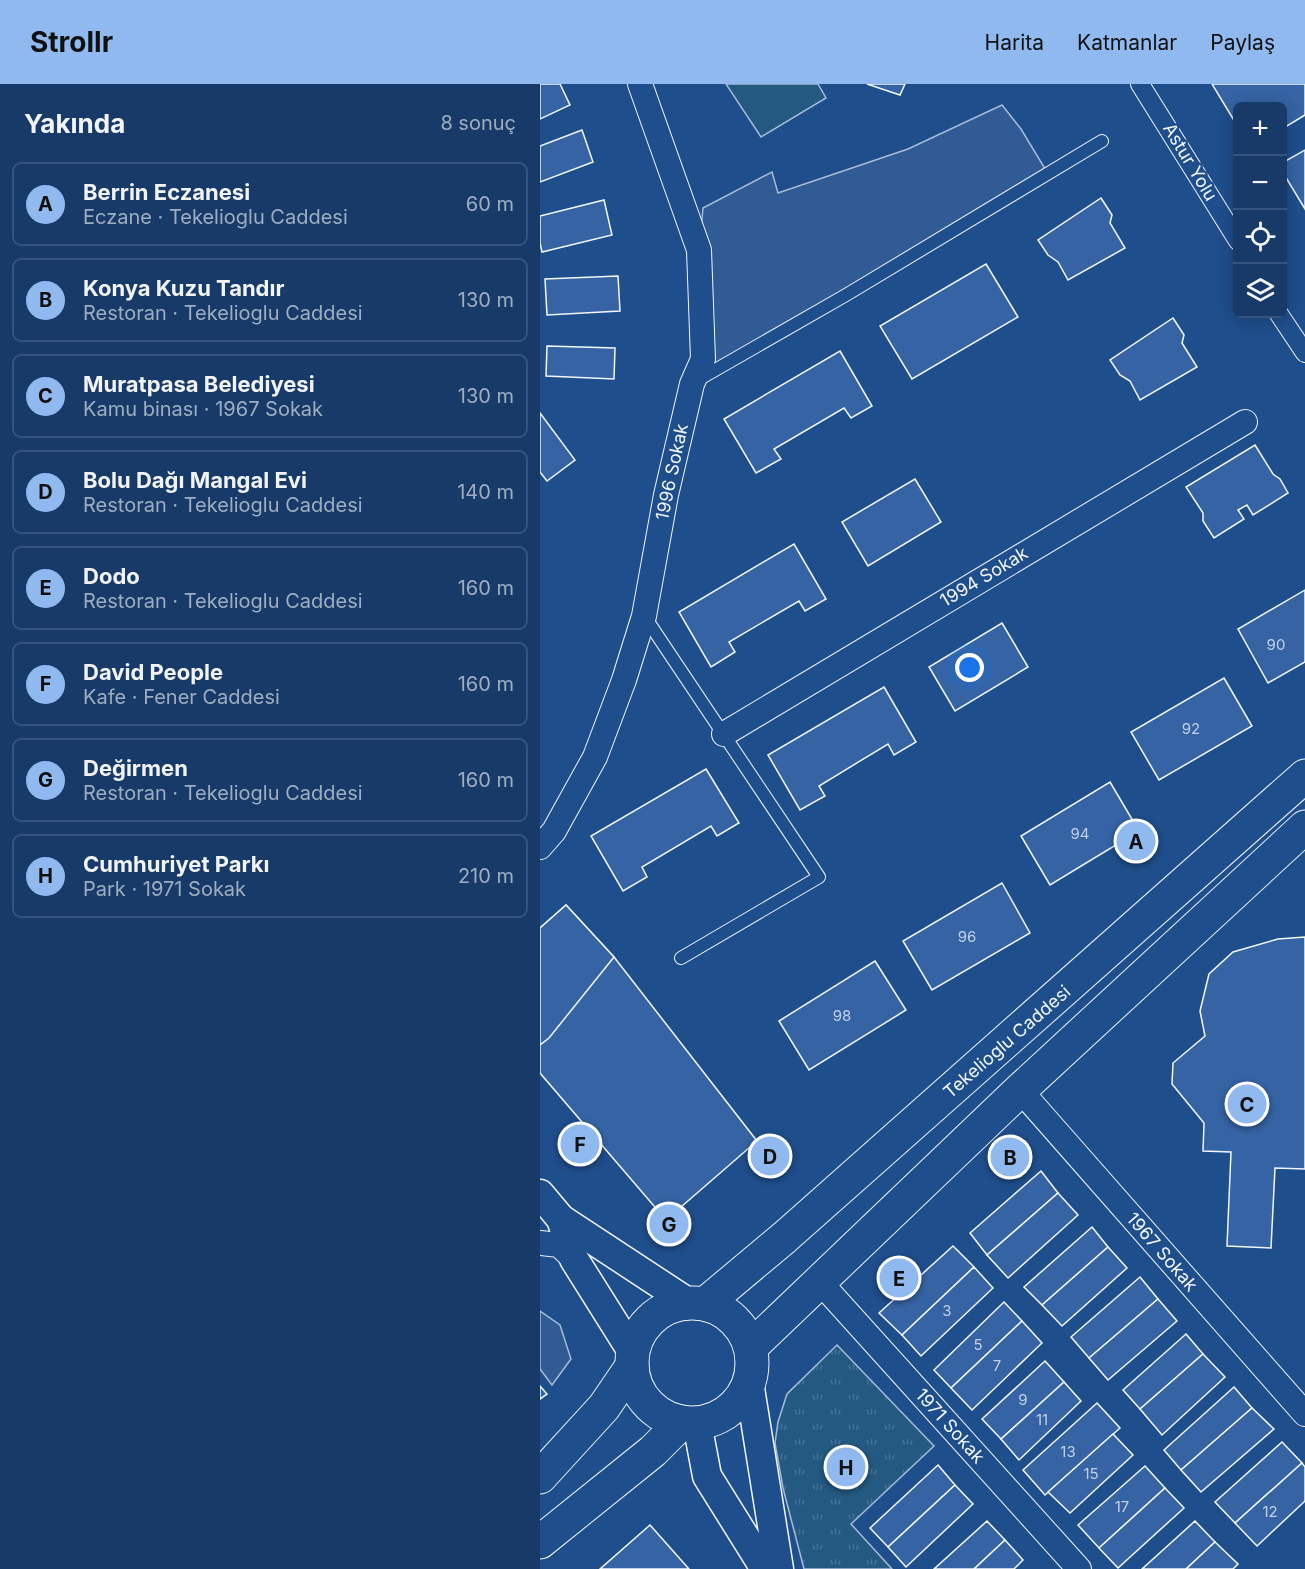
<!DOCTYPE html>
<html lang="tr">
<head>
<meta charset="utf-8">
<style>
	body { margin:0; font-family:Inter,sans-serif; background:#244571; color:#f1f3f6 }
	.controls { position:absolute; right:18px; top:18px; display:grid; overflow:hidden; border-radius:9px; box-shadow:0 3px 15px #0003 }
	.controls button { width:54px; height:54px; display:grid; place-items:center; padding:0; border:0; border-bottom:2px solid #36547d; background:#173a69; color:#f1f3f6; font:30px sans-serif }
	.you { position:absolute; left:430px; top:584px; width:21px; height:21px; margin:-15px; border:4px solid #fff; border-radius:50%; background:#1a73e8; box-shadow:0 0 0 9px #1a73e833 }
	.badge { display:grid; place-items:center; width:39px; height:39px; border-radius:50%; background:#90b9f0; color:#111; font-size:20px; font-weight:700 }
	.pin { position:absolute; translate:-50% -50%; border:3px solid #fff; box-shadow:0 2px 6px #0006 }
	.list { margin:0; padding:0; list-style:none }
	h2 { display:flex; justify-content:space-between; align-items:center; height:78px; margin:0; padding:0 24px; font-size:26px }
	h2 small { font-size:20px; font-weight:400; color:#9eadc0 }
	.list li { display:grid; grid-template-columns:39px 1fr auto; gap:18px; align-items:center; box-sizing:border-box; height:84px; margin:0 12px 12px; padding:0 12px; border:2px solid #36547d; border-radius:9px }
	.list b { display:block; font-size:22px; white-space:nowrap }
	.list p { margin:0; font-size:20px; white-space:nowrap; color:#9eadc0 }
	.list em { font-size:20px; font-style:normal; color:#9eadc0 }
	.icon { flex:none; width:33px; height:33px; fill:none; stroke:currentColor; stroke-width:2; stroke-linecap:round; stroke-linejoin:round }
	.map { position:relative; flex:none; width:765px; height:1485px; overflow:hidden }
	header { display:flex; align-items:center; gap:36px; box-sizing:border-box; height:84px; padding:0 30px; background:#90b9f0; color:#111 }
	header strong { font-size:28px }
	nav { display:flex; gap:33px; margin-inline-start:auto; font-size:21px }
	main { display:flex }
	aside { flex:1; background:#173a69 }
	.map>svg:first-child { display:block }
	.grass { fill:url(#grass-tufts); stroke:#a8bbd7; stroke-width:1.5 }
	.pitch { fill:#245a82; stroke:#a8bbd7; stroke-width:1.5 }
	.parking { fill:#305b95; stroke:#a8bbd7; stroke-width:1.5 }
	.building { fill:#3563a3; stroke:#f2f6ff; stroke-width:1.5 }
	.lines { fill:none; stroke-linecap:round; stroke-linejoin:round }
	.service-casing { stroke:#f2f6ff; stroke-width:14 }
	.pedestrian-casing { stroke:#f2f6ff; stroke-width:20 }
	.minor-casing { stroke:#f2f6ff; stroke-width:26 }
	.tertiary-casing { stroke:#f2f6ff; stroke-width:31 }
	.primary-casing { stroke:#f2f6ff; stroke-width:35 }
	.service { stroke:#1f4e8c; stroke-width:12 }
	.pedestrian { stroke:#1f4e8c; stroke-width:18 }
	.minor { stroke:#1f4e8c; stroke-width:24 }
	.tertiary { stroke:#1f4e8c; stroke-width:28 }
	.primary { stroke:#1f4e8c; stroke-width:33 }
	.labels { text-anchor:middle; stroke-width:4.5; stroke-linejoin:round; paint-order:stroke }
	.number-label { font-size:15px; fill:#c3d1e8 }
	.street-label { font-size:18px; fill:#f2f6ff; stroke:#1f4e8c }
</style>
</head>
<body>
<header>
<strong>Strollr</strong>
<nav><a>Harita</a><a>Katmanlar</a><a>Paylaş</a></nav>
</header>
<main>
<aside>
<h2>Yakında<small>8 sonuç</small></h2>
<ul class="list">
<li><span class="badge">A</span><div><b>Berrin Eczanesi</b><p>Eczane · Tekelioglu Caddesi</p></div><em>60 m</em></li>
<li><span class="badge">B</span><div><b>Konya Kuzu Tandır</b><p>Restoran · Tekelioglu Caddesi</p></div><em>130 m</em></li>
<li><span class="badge">C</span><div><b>Muratpasa Belediyesi</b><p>Kamu binası · 1967 Sokak</p></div><em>130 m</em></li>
<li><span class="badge">D</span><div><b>Bolu Dağı Mangal Evi</b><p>Restoran · Tekelioglu Caddesi</p></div><em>140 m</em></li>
<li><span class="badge">E</span><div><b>Dodo</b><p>Restoran · Tekelioglu Caddesi</p></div><em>160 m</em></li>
<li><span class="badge">F</span><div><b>David People</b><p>Kafe · Fener Caddesi</p></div><em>160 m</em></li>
<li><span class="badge">G</span><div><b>Değirmen</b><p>Restoran · Tekelioglu Caddesi</p></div><em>160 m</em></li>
<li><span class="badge">H</span><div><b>Cumhuriyet Parkı</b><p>Park · 1971 Sokak</p></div><em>210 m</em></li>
</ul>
</aside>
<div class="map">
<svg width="765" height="1485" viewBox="0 0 765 1485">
	<defs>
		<pattern id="grass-tufts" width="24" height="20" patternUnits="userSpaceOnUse" patternTransform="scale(1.5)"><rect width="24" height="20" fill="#245a82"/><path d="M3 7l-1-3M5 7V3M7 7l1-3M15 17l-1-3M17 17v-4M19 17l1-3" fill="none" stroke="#447295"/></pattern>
	</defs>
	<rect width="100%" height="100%" fill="#1f4e8c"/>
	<path class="grass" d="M297,1261L394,1362L311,1440L352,1485H264L243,1404L235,1359L238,1338L247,1310Z"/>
	<path class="pitch" d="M186,0H278L286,14L221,53Z"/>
	<g class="parking">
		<path d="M462,21L481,45L504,83L505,90L162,287L159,166L163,124L232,88L238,109L368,65Z"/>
		<path d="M0,1227L20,1241L31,1275L12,1301L0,1285Z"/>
	</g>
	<g class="building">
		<path d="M0,0H20L30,21L0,35Z"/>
		<path d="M327,0H365L360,11Z"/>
		<path d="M672,0H765V31L742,45V22H698V43Z"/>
		<path d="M42,46L53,78L0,98V62Z"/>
		<path d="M765,66V125L742,87V79Z"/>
		<path d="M561,114L572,131L570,139L585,164L528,196L518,178L508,171L498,156Z"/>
		<path d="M64,116L72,151L2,168L0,159V132Z"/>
		<path d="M446,180L478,233L372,295L340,242Z"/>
		<path d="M78,192L80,227L7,231L5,195Z"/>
		<path d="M633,234L644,251L642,259L657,283L600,316L590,297L580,291L570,276Z"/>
		<path d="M7,262L75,264L74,295L6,292Z"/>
		<path d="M300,267L332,322L311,334L304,324L234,365L241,375L216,389L184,335Z"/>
		<path d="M0,329L35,376L7,397L0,388Z"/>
		<path d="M715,361L733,390L740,395L748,409L713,431L707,421L698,426L704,435L674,454L663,437V429L646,403Z"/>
		<path d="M375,395L401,438L328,482L302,438Z"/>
		<path d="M254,460L286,515L265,527L259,517L189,558L195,568L171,583L139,528Z"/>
		<path d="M765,506V578L728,599L698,545Z"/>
		<path d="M462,539L488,583L415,627L389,583Z"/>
		<path d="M684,594L712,642L619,696L591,648Z"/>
		<path d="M344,603L376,658L354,671L348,660L279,702L285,712L260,726L228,671Z"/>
		<path d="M166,685L199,739L177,752L171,742L102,783L107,793L83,807L51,752Z"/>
		<path d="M570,698L599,747L510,801L481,752Z"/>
		<path d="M462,799L490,849L392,906L363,857Z"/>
		<path d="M26,821L74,873L217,1057L126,1136L0,989V844Z"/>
		<path d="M26,821L74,873L9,954L0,961V844Z"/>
		<path d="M765,853V1085L735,1084L731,1164L687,1162L691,1068L663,1067L664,1039L632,1000L633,979L665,952L660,927L669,890L693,868L738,855Z"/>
		<path d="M335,877L366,926L269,986L239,937Z"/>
		<path d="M501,1087L518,1109L447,1171L430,1149Z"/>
		<path d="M518,1109L538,1131L468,1194L447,1171Z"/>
		<path d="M552,1143L568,1163L502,1221L484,1203Z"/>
		<path d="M413,1162L434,1183L362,1251L339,1229Z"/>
		<path d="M568,1163L587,1184L522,1242L502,1221Z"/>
		<path d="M434,1183L453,1204L381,1272L362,1251Z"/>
		<path d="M600,1193L618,1215L549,1274L531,1253Z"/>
		<path d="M618,1215L637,1237L568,1296L549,1274Z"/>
		<path d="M464,1218L482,1237L411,1304L394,1286Z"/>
		<path d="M482,1237L502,1259L432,1326L411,1304Z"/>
		<path d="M646,1250L663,1270L600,1325L583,1306Z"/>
		<path d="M663,1270L685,1293L622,1351L600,1325Z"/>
		<path d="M505,1277L524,1298L461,1355L442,1335Z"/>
		<path d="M524,1298L541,1317L479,1376L461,1355Z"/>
		<path d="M0,1302L7,1310L0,1315Z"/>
		<path d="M694,1303L712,1324L641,1386L624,1366Z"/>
		<path d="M557,1319L580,1344L505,1411L483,1386Z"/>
		<path d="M712,1324L734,1345L661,1408L641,1386Z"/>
		<path d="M573,1350L593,1371L530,1429L508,1408Z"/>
		<path d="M742,1358L762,1379L695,1439L675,1418Z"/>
		<path d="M762,1379L765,1383V1417L717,1462L695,1439Z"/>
		<path d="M398,1381L415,1401L348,1463L330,1444Z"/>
		<path d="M605,1382L625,1404L559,1464L538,1441Z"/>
		<path d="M415,1401L433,1420L366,1483L348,1463Z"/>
		<path d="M625,1404L644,1424L578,1484L559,1464Z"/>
		<path d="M447,1437L465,1456L434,1485H394Z"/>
		<path d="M655,1437L675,1458L646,1485H602Z"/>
		<path d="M110,1441L149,1485H60Z"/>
		<path d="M465,1456L483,1476L474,1485H434Z"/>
		<path d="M675,1458L698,1480L693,1485H646Z"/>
	</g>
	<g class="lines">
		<defs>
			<g id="service">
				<path d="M156,297L306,211L562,57"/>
				<path d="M105,533L279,793L141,874"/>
			</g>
			<g id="pedestrian">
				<path d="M600,0L698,157"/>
				<path d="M739,230L765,269"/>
			</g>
			<g id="minor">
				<path d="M184,650L705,338"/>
				<path d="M0,763L14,747L55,673L84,596L104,532L126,411L152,300L163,275L159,166L100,0"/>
				<path d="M480,1006L765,1330"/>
				<path d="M0,1159L19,1161L34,1175"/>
				<path d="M280,1198L539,1485"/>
			</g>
			<g id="tertiary">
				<path d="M0,1110L21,1135L149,1219"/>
				<path d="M21,1135L34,1175L93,1269"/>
				<path d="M209,1298L239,1485"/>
				<path d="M157,1339L167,1392L225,1485"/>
			</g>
			<g id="primary">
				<circle cx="152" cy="1279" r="60"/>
				<path d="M165,1220L245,1153L765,692"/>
				<path d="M211,1263L480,1006L765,743"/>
				<path d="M0,1393L64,1323L92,1282"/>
				<path d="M0,1458L113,1367L142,1338"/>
			</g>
		</defs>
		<use href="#service" class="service-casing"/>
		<use href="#pedestrian" class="pedestrian-casing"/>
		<use href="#minor" class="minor-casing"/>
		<use href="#tertiary" class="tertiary-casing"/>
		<use href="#primary" class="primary-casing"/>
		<use href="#service" class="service"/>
		<use href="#pedestrian" class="pedestrian"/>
		<use href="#minor" class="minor"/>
		<use href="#tertiary" class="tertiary"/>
		<use href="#primary" class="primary"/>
	</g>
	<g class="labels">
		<g class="number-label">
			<text x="736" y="566">90</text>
			<text x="651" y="650">92</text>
			<text x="540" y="755">94</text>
			<text x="427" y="858">96</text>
			<text x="302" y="937">98</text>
			<text x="407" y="1232">3</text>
			<text x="438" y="1266">5</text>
			<text x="457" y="1287">7</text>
			<text x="483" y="1321">9</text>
			<text x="502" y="1341">11</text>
			<text x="528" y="1373">13</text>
			<text x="551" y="1395">15</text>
			<text x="582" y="1428">17</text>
			<text x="730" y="1433">12</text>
		</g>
		<g class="street-label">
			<text transform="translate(650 78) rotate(59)" y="6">Astur Yolu</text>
			<text transform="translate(132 388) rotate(-78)" y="6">1996 Sokak</text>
			<text transform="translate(444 493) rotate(-31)" y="6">1994 Sokak</text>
			<text transform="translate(467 958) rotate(-41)" y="6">Tekelioglu Caddesi</text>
			<text transform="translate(622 1168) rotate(49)" y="6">1967 Sokak</text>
			<text transform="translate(410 1342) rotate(48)" y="6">1971 Sokak</text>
		</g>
	</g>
</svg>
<div class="controls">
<button>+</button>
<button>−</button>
<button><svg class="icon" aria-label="locate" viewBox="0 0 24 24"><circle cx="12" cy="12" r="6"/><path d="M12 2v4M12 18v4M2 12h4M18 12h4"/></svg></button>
<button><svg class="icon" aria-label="layers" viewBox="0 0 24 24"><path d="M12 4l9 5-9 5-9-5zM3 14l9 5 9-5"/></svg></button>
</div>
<div class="you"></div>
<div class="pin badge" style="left:596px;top:757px">A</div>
<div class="pin badge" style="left:470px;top:1073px">B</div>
<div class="pin badge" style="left:707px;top:1020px">C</div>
<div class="pin badge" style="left:230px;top:1072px">D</div>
<div class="pin badge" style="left:359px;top:1194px">E</div>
<div class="pin badge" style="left:40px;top:1060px">F</div>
<div class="pin badge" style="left:129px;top:1140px">G</div>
<div class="pin badge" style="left:306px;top:1383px">H</div>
</div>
</main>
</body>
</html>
